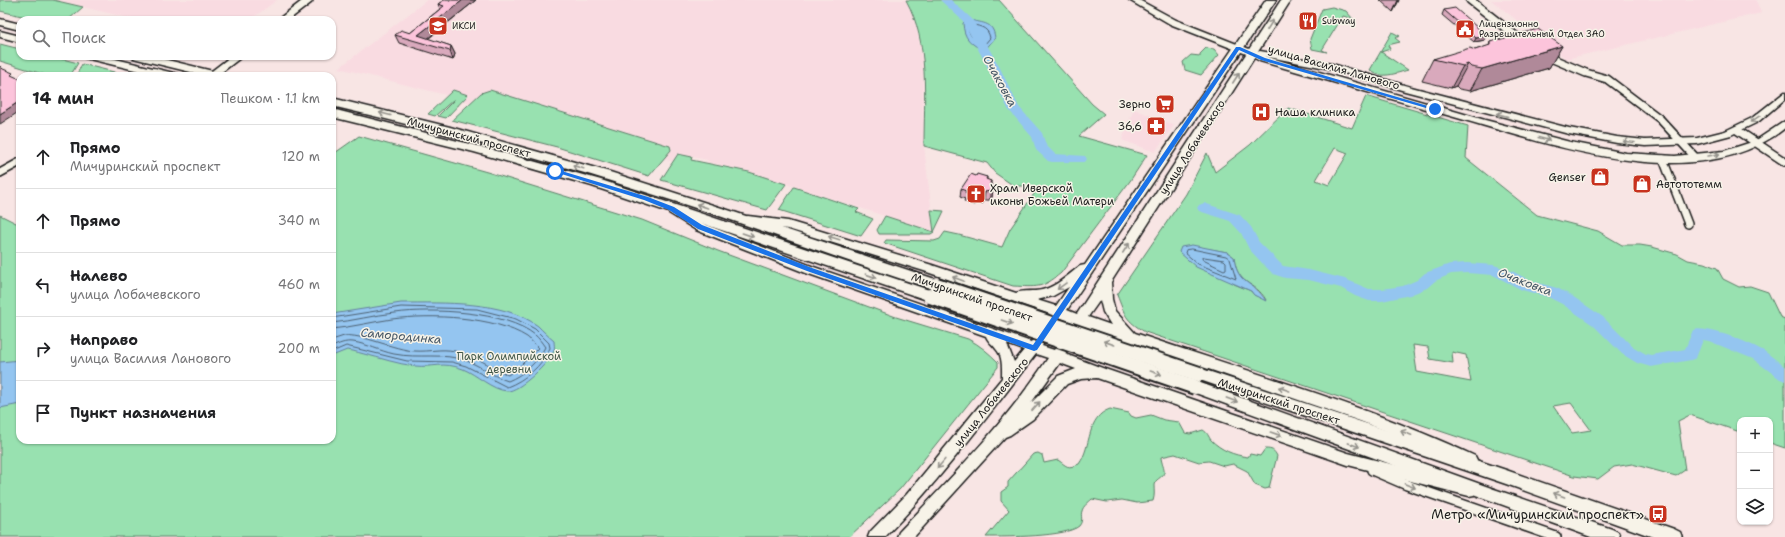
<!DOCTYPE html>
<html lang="ru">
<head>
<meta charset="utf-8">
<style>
	body { margin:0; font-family:"Shantell Sans",sans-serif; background:#f2f2f2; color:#202124 }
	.controls { position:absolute; right:12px; bottom:12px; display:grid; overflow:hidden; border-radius:8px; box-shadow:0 1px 3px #0004 }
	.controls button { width:36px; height:36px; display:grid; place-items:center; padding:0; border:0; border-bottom:1px solid #e0e0e0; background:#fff; color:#202124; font:20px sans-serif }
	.stop { position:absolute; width:12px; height:12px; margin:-9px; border:3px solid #1a73e8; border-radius:50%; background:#fff }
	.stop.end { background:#1a73e8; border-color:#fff; box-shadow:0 1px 4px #0008 }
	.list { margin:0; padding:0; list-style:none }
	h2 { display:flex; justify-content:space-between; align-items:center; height:52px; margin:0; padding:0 16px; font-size:17px }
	h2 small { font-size:13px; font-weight:400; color:#757577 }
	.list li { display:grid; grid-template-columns:26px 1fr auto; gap:12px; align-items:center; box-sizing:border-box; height:64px; padding:0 16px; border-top:1px solid #e0e0e0 }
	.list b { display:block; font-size:15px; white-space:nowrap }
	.list p { margin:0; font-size:13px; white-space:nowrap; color:#757577 }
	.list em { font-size:13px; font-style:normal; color:#757577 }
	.icon { flex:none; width:22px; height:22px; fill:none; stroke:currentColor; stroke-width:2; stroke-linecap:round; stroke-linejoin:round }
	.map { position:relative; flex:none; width:1785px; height:537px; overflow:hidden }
	.search { position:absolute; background:#fff; box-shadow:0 1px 3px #0004; left:16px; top:16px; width:320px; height:44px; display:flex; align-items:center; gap:10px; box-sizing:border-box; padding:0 14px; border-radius:12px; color:#757577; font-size:15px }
	.panel { position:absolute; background:#fff; box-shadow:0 1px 3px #0004; left:16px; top:72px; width:320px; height:372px; border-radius:12px }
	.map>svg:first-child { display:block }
	.built { fill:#f9dbe1 }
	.green { fill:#98e1b0; stroke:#5a7e66; fill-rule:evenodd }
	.water { fill:#94c5f0; stroke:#64819b }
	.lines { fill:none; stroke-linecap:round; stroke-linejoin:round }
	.shore { stroke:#4c6071; stroke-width:1 }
	.river { fill:#94c5f0; fill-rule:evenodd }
	.minor-far1-casing { stroke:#1c1c1c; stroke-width:10 }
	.minor-casing { stroke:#1c1c1c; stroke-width:12 }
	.tertiary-casing { stroke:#1c1c1c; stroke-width:3 }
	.secondary-casing { stroke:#1c1c1c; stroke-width:3 }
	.primary-casing { stroke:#1c1c1c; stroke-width:3 }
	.minor-far1 { stroke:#f7f3e8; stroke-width:7 }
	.minor { stroke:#f7f3e8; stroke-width:9 }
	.tertiary { fill:#f7f3e8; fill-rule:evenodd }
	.secondary { fill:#f7f3e8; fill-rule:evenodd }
	.primary { fill:#f7f3e8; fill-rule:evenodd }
	.primary-bridge-casing { stroke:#1c1c1c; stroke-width:18; stroke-linecap:butt }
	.primary-bridge { stroke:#f7f3e8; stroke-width:14 }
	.wall { fill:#d9a9bc; stroke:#1c1c1c }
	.shaded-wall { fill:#b08999; stroke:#1c1c1c }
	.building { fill:#fcc4db; stroke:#1c1c1c }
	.oneway { stroke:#94928c }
	.route { fill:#1a73e8 }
	.labels { text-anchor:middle; stroke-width:3; stroke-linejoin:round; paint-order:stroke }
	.far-poi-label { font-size:9px; fill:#1c1c1c; stroke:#f7f3e8; text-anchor:start }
	.street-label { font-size:11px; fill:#1c1c1c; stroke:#f7f3e8 }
	.poi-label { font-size:11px; fill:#1c1c1c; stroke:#f7f3e8; text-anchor:end }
	.park-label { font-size:11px; fill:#415748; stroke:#f7f3e8 }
	.water-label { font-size:12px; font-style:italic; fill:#465766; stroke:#f7f3e8 }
	.near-poi-label { font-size:13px; fill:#1c1c1c; stroke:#f7f3e8; text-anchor:end }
</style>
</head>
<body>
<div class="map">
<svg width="1785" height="537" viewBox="0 0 1785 537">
	<rect width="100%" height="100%" fill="#f8e5e4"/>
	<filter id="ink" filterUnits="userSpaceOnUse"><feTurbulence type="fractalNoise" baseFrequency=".025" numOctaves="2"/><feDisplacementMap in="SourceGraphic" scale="8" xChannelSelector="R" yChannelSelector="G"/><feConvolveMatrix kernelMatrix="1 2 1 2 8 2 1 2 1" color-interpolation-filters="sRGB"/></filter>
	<g filter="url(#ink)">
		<g class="built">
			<path d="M53,0H277L250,20H138Z"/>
			<path d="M427,0H906L915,15L923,63L924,146L934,232L749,172L707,162L708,160L678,154L674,162L536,124L442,94L339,68Z"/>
			<path d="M1491,0H1756L1761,13L1566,59Z"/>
			<path d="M1134,109L1174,125L1155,152L1122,140Z"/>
		</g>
		<g class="green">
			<path d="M0,0H53L83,7L68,20H39L0,11Z"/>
			<path d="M906,0H999L1092,104L1104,114L1079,136L1147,155L1130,181L1061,273C1042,289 1037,287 1013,286L884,243L886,240L934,241L940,239L945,232L959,235L1002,247L1010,229L1036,191L1024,186H1014L995,173L987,163L924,146C924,99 930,43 906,0Z"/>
			<path d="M1332,7L1346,11L1353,19L1343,16L1322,50L1327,52L1312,49L1310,39L1322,9Z"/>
			<path d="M1392,32L1400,36L1395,38L1400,42L1388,45L1390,49L1381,52L1408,70C1397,73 1380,80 1370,70Z"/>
			<path d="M0,44L20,49V56H51L78,63L70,76H49L0,61Z"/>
			<path d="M1206,48L1214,49L1219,55L1201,75L1185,70L1183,62L1191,55L1200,56V54Z"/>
			<path d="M82,64L114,72L115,73L106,76H76Z"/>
			<path d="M453,90L468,95L446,118L438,116L454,100H453L435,116L428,114Z"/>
			<path d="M490,90L670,146L671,150L649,176L557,147L452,120L481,93Z"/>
			<path d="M1366,96L1468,126L1466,158L1537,215L1598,231L1622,245H1640L1652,247L1677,254L1688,260L1704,263L1717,268L1723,279L1739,287L1750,286L1768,292L1780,317L1785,319V448L1770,443V420H1740V432L1690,415L1678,421L1685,470L1676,476L1632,464L1614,467L1598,479L1574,476L1145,332C1125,320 1125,315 1117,295L1186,194L1207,153L1215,172L1250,145L1288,108L1352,128ZM1335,148L1348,153L1329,185L1316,180ZM1210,249L1227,252L1234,257C1237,287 1255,280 1266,300L1254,295L1251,291L1234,284ZM1413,345L1428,347L1430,359L1453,363L1452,352L1466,355L1471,382L1417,372ZM1571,403L1591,430L1572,433L1553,406Z"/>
			<path d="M359,136L487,172L642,220L718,251L896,317L968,339C980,345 989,353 998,362V367L900,489L849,537H0V215L20,225V440H332V155Z"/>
			<path d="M678,154L692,157L691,160L749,172L786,184L767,210L661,180Z"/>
			<path d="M794,187L859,209L856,212L873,219L861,236L779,210Z"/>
			<path d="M931,210L944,211L934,232L931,234H879L877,230L885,216L934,232Z"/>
			<path d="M1110,409L1129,413L1131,416L1136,418L1151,415L1164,420L1179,422L1185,433L1190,434L1203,430C1208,433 1208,436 1211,440C1221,450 1233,455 1248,457L1250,454L1260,456L1265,449C1272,449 1274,450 1277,456L1269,488L1265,489L1255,485L1247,471L1233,464L1224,466L1209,461L1199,462L1175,454L1161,457C1161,462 1165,469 1164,473C1162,478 1155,479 1154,485C1154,491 1155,495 1153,501L1137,503L1122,500L1107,502L1092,499C1089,502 1083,506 1082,511C1080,516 1084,520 1079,526C1066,537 1008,537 986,537L1009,510L1001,501V492L1008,487V482L1033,454L1038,453L1042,455L1044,463L1058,460C1068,467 1067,469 1079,464C1092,446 1086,417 1110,409Z"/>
		</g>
		<g class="water">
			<path d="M967,19C981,24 993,20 995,38L984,51C970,43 964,39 963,23Z"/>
			<path d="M1192,245L1227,252L1234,257C1237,286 1253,280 1266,301L1254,295L1251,291L1196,267L1179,252L1181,247Z"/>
			<path d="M401,303C443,303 503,300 538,326C543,331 548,336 554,341C554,344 555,347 554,350C551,361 519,392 507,391C492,390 476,374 463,369C443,361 433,368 415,366C397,364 381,358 364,354C360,353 357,352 353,351L347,350L332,356V314Z"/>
			<path d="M20,360V404L0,408V362Z"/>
		</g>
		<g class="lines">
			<g class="shore">
				<path d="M968,24C978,26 988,26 990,38L984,45C974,40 968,36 968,24Z"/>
				<path d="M1192,249L1226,256L1230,259L1236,279L1198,264L1185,253L1186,250Z"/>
				<path d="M1204,257L1224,260L1226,262V269L1224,270L1203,260L1202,258Z"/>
				<path d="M332,318L401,307L477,309L516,319L535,329L549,343L550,348C542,366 525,380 507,387L466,366L452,362L407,361L346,346L332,352"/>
				<path d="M332,323C353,321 374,315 395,313C432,308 506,311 535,335C539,338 542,343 545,347C538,362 523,375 508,381C492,376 481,366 467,361C443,352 419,359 394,354C380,351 367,344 353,342C345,341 339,344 332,347"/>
				<path d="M332,329C352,327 372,322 392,319C431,314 494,316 527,337C531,340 535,345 538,348L518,368L508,375C491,367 474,355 455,351C441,348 429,352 415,351C395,350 360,333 344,336C340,337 336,339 332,340"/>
			</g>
			<g class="river">
				<path d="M940,0H951L972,19L999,66L1019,107L1042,133L1046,145L1055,154L1085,156L1087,159L1085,162H1052L1048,161L1036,150L1032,137L1008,109L987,66L963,21Z"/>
				<path d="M1204,203L1240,215L1251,227L1259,242L1283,266L1309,270L1345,279L1369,289H1382L1403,286L1417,280L1425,273L1450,264L1467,263L1494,265L1514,272L1531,281L1557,288L1572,296L1603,317L1632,346L1646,354L1651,355L1685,349L1693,330C1707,325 1751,343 1764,351C1772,356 1778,362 1785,367V381L1780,379L1753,359L1709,341L1703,340L1696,358L1691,360L1651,367L1637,363L1622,354L1593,325L1562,304L1548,297L1522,290L1493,275L1467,273L1451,274L1435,281L1427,288L1410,295L1382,301H1369L1355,296L1341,288L1309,280L1285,278L1273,274L1262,263L1249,249L1241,233L1230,221L1199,211L1197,208L1199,205Z"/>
			</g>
			<defs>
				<g id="minor-far1">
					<path d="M1470,0L1522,41"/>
					<path d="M283,20L309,0"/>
					<path d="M1546,56L1586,73L1607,79L1660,119L1696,158"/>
					<path d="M148,76L155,72"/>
					<path d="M211,76L237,56"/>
					<path d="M1737,130L1785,162"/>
					<path d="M1663,159L1688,224"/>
					<path d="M0,173L20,162"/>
				</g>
				<path id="minor" d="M1372,470L1407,485L1556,537"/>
				<path id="tertiary" d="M1129,0H1139L1176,20L1257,52L1260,51L1332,64L1411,87L1569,128L1617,137L1645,140L1697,138L1725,131L1752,118L1785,92V99L1758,122L1731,135L1697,144L1645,146L1617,143L1569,134L1405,91L1331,69L1264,56L1485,120L1570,142L1626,153L1675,156L1724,151L1755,141L1785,121V128C1698,198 1556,146 1461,119C1394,100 1327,80 1260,61L1249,55L1170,24Z"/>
				<g id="secondary">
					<path d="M1266,0H1276L1067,310L1077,314L1281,0H1291L1111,282L1112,299L1115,311L1135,333C1249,372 1366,405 1475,456L1477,460L1475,464L1470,466L1431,448L1360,421L1083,326C1080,331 1077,331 1072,330L1070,326L1072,322L1061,318C1058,323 1055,324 1050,322L1048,319L1050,314L924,271L788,229L748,224L744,223L742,220L744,217L748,216L788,221L932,265L1016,293C1024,290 1033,292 1042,290C1056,287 1068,275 1080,266L1085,265ZM1069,287L1056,306L1037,300L1053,296ZM1100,300L1103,312L1111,325L1088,317Z"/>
					<path d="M673,206L704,224L814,267L1031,342C1034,337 1037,337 1043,338L1044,342L1042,346L1054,350C1057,345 1060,345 1066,346L1067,350L1065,354L1105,369L1348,453L1469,484L1474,485L1476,490L1474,495L1469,496L1348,465L1097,378L1081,379L1067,384L1033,419L1010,435L1005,437L914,537H897L899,532C952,477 1006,422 1048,358L1036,354C988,416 940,480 885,537H868L870,532L907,494L1002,378C1002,368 1003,356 996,349C993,344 988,342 986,336L806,273L696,230L669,213L667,210L669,207ZM1007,344L1024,350L1014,362ZM1060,363L1076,369L1058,376L1031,403Z"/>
				</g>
				<g id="primary">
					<path d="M0,19L20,24V30L0,25Z"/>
					<path d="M0,31L20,36V42L0,37Z"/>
					<path d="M84,56H103L178,74L179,76H160L85,58Z"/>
					<path d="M132,56H151L225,74L226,76H207L133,58Z"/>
					<path d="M332,98L450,127L610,172L722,208L941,281L943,285L941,289L936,290C849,263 764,230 677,202C564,165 448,133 332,106Z"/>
					<path d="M332,109L497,151L601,180L935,292L937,296L935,300L930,301L592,186L474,152L332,117Z"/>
					<path d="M1199,368L1506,470L1674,529L1680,532L1682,537H1653L1506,484L1194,378L1192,374L1194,370Z"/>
					<path d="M1195,381L1494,489L1612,529L1618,532L1620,537H1591L1190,391L1188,387L1190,383Z"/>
				</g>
			</defs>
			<use href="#minor-far1" class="minor-far1-casing"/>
			<use href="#minor" class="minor-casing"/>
			<use href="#tertiary" class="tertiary-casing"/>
			<use href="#secondary" class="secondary-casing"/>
			<use href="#primary" class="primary-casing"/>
			<use href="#minor-far1" class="minor-far1"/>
			<use href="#minor" class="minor"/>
			<use href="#tertiary" class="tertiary"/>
			<use href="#secondary" class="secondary"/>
			<use href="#primary" class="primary"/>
			<defs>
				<g id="primary-bridge">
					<path d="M936,285L1199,374"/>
					<path d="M930,296L1195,387"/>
				</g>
			</defs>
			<use href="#primary-bridge" class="primary-bridge-casing"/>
			<use href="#primary-bridge" class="primary-bridge"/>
		</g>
		<g class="wall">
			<path d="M444,0H476L428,39L451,46L455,54L453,60L399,43L395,35L410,33L440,9L438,4Z"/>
			<path d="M1380,0H1399L1393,12Z"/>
			<path d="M1444,10L1485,40L1474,42L1442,15Z"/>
			<path d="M1490,42L1562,46L1549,68L1470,91L1459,89L1456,86L1451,88L1422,81L1433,59L1475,50L1489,46Z"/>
			<path d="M976,176L987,177V180L991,181V184L993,189L992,197L990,200H984L981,204L976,202L974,205L964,201L965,199L960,197L961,189Z"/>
		</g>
		<g class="shaded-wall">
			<path d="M463,0H476L422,43L418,35Z"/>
			<path d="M1398,0H1399L1393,12Z"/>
			<path d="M1487,36L1485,40L1474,42L1476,38Z"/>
			<path d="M451,46L455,54L453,60L450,51Z"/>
			<path d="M1562,46L1549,68L1470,91L1482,69Z"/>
			<path d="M1468,64L1456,86L1451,88L1463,66Z"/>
			<path d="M20,101V111L0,124V114Z"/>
			<path d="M993,189L992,197L990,200V191Z"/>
			<path d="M985,192L984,200L981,204L982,196Z"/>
			<path d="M977,194L976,202L974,205L975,196Z"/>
		</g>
		<g class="building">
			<path d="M444,0H463L418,35L451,46L450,51L395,35L401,30L410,33L444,6L438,4Z"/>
			<path d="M1455,8L1487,36L1476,38L1444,10Z"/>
			<path d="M1538,29L1562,46L1482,69L1471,67L1468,64L1463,66L1433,59L1470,48L1475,50L1490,45V42Z"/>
			<path d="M0,66L3,69L13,73L11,75L20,79V101L0,114Z"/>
			<path d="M971,174L976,176L977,174L987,177L986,179L991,181L990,183L993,189L990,191L985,192L982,196L977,194L975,196L965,193L966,191L961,189Z"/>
		</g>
		<defs><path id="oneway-shaft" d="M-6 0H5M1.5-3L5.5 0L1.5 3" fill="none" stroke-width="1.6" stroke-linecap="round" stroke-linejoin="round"/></defs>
		<g class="oneway">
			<use href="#oneway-shaft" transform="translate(1270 25) rotate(-58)"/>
			<use href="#oneway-shaft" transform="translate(1236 78) rotate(-57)"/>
			<use href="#oneway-shaft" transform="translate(385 114) rotate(-166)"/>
			<use href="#oneway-shaft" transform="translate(1502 115) rotate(-165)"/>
			<use href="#oneway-shaft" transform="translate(1755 119) rotate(146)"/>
			<use href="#oneway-shaft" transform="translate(1544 139) rotate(15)"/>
			<use href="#oneway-shaft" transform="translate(1629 142) rotate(-175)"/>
			<use href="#oneway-shaft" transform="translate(1714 155) rotate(-10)"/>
			<use href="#oneway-shaft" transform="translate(578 167) rotate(-163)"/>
			<use href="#oneway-shaft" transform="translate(702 206) rotate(-161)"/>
			<use href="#oneway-shaft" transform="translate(748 235) rotate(19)"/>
			<use href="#oneway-shaft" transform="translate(834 238) rotate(-163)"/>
			<use href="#oneway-shaft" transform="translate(1126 248) rotate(-57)"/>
			<use href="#oneway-shaft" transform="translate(871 276) rotate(19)"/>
			<use href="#oneway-shaft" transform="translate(958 279) rotate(-160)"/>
			<use href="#oneway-shaft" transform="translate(1062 286) rotate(144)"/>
			<use href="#oneway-shaft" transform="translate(1007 322) rotate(19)"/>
			<use href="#oneway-shaft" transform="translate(1109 343) rotate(-161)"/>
			<use href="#oneway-shaft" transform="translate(1156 373) rotate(19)"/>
			<use href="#oneway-shaft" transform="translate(1284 389) rotate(-161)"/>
			<use href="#oneway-shaft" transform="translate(1232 400) rotate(20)"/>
			<use href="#oneway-shaft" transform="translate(1036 406) rotate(-48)"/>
			<use href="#oneway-shaft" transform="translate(1406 433) rotate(-159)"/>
			<use href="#oneway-shaft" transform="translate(1276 434) rotate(19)"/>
			<use href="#oneway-shaft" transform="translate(1354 445) rotate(20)"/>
			<use href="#oneway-shaft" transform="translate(941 464) rotate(130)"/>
			<use href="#oneway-shaft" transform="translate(1410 486) rotate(21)"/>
			<use href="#oneway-shaft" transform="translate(1559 495) rotate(-160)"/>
		</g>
	</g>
	<path class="route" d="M1236,47H1240L1265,58L1438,109L1433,110L1261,60L1239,50L1037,350L1034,351L807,271L698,229L669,210L644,200L552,171L555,169L648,197L674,207L702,225L812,268L1033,345Z"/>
	<defs>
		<symbol id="restaurant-square" viewBox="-11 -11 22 22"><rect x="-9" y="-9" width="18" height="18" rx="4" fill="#c8321e" stroke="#f7f3e8"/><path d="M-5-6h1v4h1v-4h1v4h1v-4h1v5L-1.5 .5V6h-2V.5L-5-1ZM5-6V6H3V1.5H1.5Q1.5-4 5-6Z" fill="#fff"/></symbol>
		<symbol id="university-square" viewBox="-11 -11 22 22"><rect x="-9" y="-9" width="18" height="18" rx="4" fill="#c8321e" stroke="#f7f3e8"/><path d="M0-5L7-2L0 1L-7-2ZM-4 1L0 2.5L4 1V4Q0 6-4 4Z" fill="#fff"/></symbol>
		<symbol id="civic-square" viewBox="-11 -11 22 22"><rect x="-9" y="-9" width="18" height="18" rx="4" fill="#c8321e" stroke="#f7f3e8"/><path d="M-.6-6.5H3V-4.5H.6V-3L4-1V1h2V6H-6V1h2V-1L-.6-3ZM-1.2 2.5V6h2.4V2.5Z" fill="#fff"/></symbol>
		<symbol id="supermarket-square" viewBox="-11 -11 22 22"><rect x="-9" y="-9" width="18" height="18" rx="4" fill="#c8321e" stroke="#f7f3e8"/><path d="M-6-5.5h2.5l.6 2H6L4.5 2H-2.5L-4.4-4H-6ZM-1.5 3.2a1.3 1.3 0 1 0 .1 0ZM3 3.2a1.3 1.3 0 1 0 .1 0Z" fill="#fff"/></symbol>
		<symbol id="hospital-square" viewBox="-11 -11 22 22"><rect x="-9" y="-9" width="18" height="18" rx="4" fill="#c8321e" stroke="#f7f3e8"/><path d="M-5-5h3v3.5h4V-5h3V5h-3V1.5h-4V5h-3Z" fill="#fff"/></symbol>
		<symbol id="pharmacy-square" viewBox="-11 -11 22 22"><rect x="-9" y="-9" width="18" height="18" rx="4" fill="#c8321e" stroke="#f7f3e8"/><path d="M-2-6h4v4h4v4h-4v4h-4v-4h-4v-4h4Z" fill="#fff"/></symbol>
		<symbol id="shop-square" viewBox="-11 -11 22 22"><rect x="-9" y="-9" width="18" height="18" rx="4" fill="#c8321e" stroke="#f7f3e8"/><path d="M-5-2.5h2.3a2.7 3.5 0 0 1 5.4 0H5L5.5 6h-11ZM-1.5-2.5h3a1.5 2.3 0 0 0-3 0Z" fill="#fff"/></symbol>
		<symbol id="church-square" viewBox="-11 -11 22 22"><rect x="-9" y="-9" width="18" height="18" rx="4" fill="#c8321e" stroke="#f7f3e8"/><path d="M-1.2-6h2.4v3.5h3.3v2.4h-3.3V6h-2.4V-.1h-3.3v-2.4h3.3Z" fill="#fff"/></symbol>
		<symbol id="bus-square" viewBox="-11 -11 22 22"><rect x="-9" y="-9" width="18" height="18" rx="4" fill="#c8321e" stroke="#f7f3e8"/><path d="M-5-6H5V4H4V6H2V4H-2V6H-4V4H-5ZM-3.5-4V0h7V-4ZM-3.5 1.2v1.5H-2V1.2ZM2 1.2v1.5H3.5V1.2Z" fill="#fff"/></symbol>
	</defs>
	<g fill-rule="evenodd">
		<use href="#restaurant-square" x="1297" y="10" width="22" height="22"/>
		<use href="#university-square" x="427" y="15" width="22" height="22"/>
		<use href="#civic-square" x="1454" y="18" width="22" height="22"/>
		<use href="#supermarket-square" x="1154" y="93" width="22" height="22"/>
		<use href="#hospital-square" x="1250" y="101" width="22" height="22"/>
		<use href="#pharmacy-square" x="1145" y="115" width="22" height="22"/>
		<use href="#shop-square" x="1589" y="166" width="22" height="22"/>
		<use href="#shop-square" x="1631" y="173" width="22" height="22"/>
		<use href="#church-square" x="965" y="183" width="22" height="22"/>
		<use href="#bus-square" x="1647" y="503" width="22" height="22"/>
	</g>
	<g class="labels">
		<g class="far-poi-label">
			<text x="1322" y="24">Subway</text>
			<text x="1479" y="27">Лицензионно<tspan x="1479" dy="10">Разрешительный Отдел ЗАО</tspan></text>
			<text x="452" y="29">ИКСИ</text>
		</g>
		<g class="street-label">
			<text transform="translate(1334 67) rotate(16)" y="4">улица Василия Ланового</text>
			<text transform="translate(469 137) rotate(15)" y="4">Мичуринский проспект</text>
			<text transform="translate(1192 147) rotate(-57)" y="4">улица Лобачевского</text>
			<text transform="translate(972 297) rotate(19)" y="4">Мичуринский проспект</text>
			<text transform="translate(1279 401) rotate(18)" y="4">Мичуринский проспект</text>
			<text transform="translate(991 402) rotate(-51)" y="4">улица Лобачевского</text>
		</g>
		<g class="poi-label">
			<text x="1151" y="108">Зерно</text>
			<text x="1275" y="116" text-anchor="start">Наша клиника</text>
			<text x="1142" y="130">36,6</text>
			<text x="1586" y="181">Genser</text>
			<text x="1656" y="188" text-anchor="start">Автототемм</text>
			<text x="990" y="192" text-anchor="start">Храм Иверской<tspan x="990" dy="13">иконы Божьей Матери</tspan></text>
		</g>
		<g class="park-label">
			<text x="509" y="360">Парк Олимпийской<tspan x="509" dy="13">деревни</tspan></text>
		</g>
		<g class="water-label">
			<text transform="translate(1000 81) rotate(61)" y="4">Очаковка</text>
			<text transform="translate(1525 282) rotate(21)" y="4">Очаковка</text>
			<text transform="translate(401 336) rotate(5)" y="4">Самородинка</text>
		</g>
		<g class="near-poi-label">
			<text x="1644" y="519">Метро «Мичуринский проспект»</text>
		</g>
	</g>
</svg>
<div class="controls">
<button>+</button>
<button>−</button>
<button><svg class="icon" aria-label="layers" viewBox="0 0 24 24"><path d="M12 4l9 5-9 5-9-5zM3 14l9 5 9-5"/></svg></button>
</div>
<div class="stop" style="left:555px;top:171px"></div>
<div class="stop end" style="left:1435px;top:109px"></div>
<div class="search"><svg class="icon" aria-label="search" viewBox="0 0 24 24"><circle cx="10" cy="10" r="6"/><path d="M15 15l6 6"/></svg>Поиск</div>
<section class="panel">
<h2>14 мин<small>Пешком · 1.1 km</small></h2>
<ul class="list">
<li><svg class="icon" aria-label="ahead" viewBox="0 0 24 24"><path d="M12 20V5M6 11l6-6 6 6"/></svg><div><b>Прямо</b><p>Мичуринский проспект</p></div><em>120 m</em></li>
<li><svg class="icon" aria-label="ahead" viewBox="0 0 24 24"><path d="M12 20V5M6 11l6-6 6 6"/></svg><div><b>Прямо</b></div><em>340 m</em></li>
<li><svg class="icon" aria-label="left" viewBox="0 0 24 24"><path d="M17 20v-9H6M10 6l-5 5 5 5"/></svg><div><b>Налево</b><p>улица Лобачевского</p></div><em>460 m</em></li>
<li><svg class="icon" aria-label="right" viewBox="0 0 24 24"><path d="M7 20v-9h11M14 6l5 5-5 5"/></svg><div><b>Направо</b><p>улица Василия Ланового</p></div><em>200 m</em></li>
<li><svg class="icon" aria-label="arrive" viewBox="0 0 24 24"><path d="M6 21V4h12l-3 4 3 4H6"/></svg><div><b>Пункт назначения</b></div></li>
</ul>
</section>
</div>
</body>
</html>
